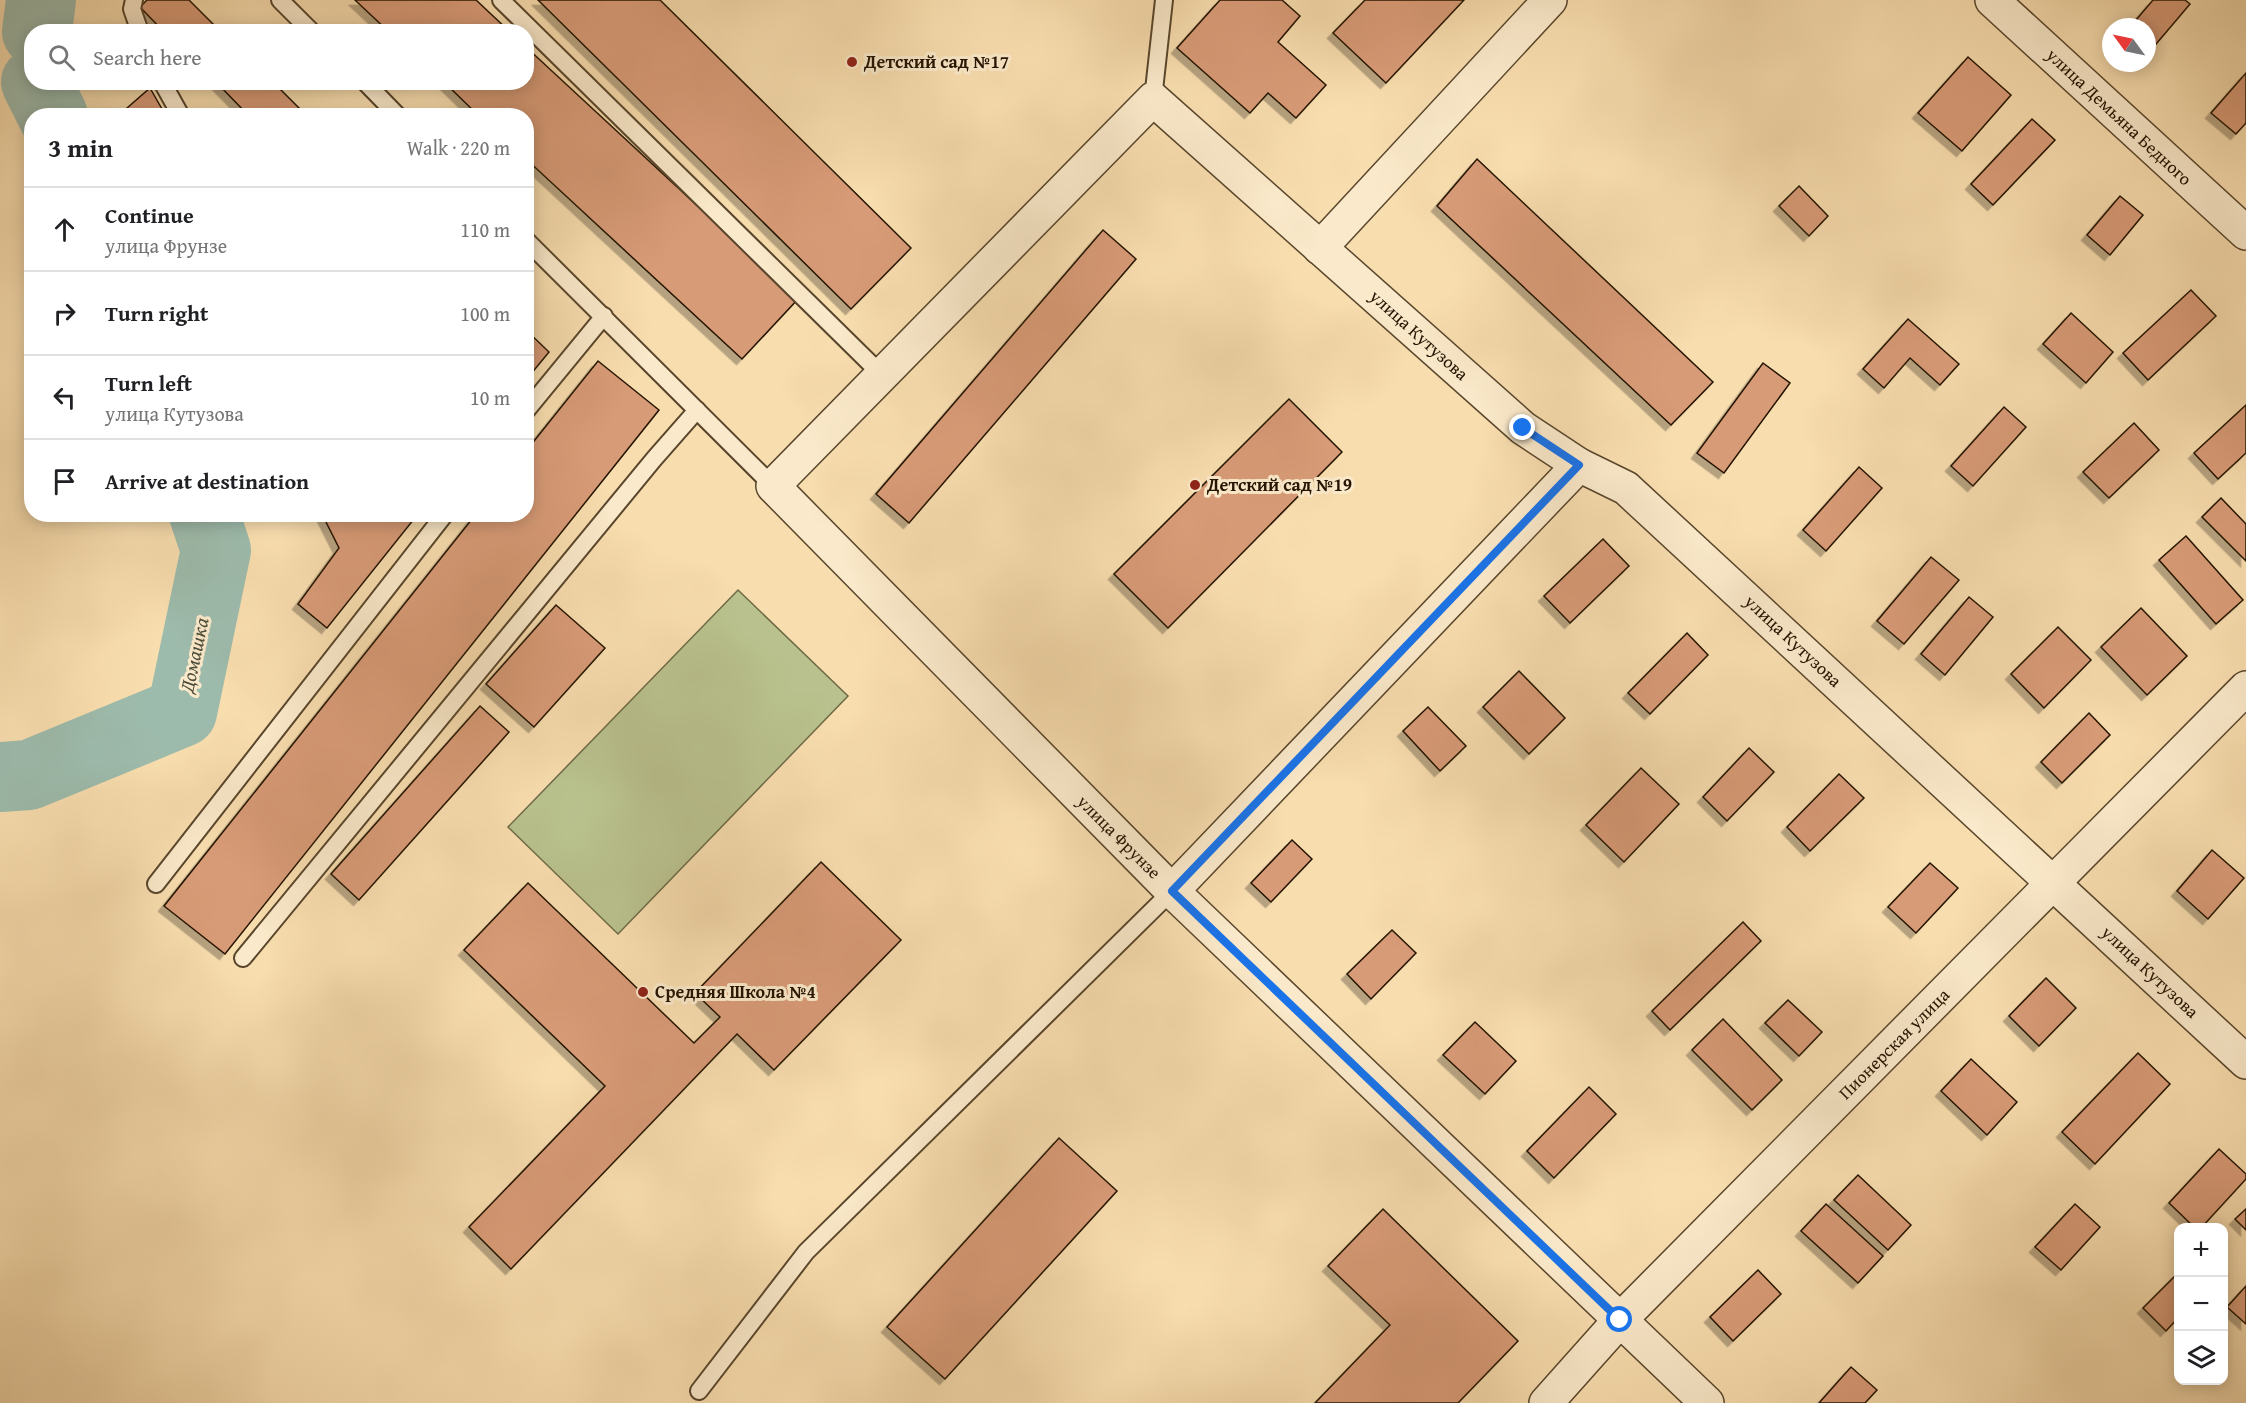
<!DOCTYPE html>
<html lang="en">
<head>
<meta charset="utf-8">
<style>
	body { margin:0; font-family:"Gentium Book Plus",serif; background:#f6f6f6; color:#202124 }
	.controls { position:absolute; right:18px; bottom:18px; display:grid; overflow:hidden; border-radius:12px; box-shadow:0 3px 15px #0003 }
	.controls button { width:54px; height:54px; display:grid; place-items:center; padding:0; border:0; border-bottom:2px solid #e0e0e0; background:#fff; color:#202124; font:30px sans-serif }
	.compass { position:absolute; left:2102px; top:18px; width:54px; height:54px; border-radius:50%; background:#fff; box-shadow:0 3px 15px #0003; rotate:303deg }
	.stop { position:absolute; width:18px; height:18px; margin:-14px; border:4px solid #1a73e8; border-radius:50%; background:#fff }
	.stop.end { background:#1a73e8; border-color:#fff; box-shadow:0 2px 6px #0008 }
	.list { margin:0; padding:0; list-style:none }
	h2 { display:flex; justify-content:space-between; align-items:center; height:78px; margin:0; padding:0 24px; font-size:26px }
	h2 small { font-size:20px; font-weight:400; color:#757577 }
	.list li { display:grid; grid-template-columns:39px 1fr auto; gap:18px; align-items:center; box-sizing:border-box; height:84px; padding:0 24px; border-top:2px solid #e0e0e0 }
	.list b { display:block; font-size:22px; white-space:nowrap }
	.list p { margin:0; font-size:20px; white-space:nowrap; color:#757577 }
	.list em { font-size:20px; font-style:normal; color:#757577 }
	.icon { flex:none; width:33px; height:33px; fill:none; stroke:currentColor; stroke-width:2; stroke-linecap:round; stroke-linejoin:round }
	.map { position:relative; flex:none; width:2246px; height:1403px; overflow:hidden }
	.search { position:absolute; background:#fff; box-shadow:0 3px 15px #0003; left:24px; top:24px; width:510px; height:66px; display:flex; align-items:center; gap:15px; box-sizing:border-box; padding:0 21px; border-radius:24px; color:#757577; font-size:22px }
	.panel { position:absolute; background:#fff; box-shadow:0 3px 15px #0003; left:24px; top:108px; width:510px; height:414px; border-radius:24px }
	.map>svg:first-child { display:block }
	.green { fill:#b9c28e; stroke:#6e6a47; stroke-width:1.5 }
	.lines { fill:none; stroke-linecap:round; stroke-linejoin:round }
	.river { stroke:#9dbbac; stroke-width:70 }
	.building { fill:#d89b77; stroke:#241300; stroke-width:1.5; filter:url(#shadow) }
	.lane-casing { stroke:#59462c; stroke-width:20 }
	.street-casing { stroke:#59462c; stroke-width:36 }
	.lane { stroke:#fae9ca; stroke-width:16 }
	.street { stroke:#fae9ca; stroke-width:33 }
	.route { stroke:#1a73e8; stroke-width:8 }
	.poi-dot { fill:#8f2418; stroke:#fae9ca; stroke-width:2 }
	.labels { text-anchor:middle; stroke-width:6; stroke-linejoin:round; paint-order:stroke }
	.poi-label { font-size:18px; font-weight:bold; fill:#241300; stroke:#fae9ca; text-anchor:start }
	.street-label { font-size:18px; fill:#241300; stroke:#fae9ca }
	.water-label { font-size:20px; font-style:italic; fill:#4e4e3c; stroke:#fae9ca }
</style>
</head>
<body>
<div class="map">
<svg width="2246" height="1403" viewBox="0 0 2246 1403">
	<defs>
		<filter id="shadow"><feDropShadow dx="-5.5" dy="5.5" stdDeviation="0" flood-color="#0004"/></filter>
	</defs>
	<rect width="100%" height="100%" fill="#f8ddae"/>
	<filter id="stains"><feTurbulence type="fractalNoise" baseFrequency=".00333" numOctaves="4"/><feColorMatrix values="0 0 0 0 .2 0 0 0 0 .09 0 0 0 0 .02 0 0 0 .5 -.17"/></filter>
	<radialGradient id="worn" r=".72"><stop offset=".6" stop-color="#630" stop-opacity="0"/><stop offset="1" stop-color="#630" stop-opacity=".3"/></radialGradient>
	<path class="green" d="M738,590L848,696L618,934L508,827Z"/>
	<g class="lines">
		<g class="river">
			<path d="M37,32L41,0"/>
			<path d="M36,82L53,116"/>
			<path d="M0,777L29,775L182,712L216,550L204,514"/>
		</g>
	</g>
	<g class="building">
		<path d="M147,0H189L221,32H164L140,7Z"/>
		<path d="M355,0H476L510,32H389Z"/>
		<path d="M538,0H660L911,248L851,309Z"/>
		<path d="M1220,0H1282L1300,16L1278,42L1326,85L1296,118L1268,93L1250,113L1177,48Z"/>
		<path d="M1365,0H1464L1386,83L1333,33Z"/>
		<path d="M2153,0H2185L2190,4L2151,50L2147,47V27H2130Z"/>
		<path d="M526,47L798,299L742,359L526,159V116H479L444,82H526Z"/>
		<path d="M1968,57L2011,95L1962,151L1918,113Z"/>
		<path d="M2246,73V123L2236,134L2211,113Z"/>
		<path d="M216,82H273L307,116H249Z"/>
		<path d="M150,88L166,116H119V115Z"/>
		<path d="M2032,119L2055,140L1993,205L1971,184Z"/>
		<path d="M1477,159L1713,382L1671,425L1437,206Z"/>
		<path d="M1799,186L1828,216L1809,236L1779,206Z"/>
		<path d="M2120,196L2143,215L2110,255L2087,235Z"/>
		<path d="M1103,230L1136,259L909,523L876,494Z"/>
		<path d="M2191,290L2216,316L2148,380L2123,353Z"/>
		<path d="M2071,313L2113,352L2086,383L2043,344Z"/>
		<path d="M1908,319L1959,364L1940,385L1910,358L1884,388L1863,369Z"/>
		<path d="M526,330L549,352L526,380Z"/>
		<path d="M598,361L659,410L225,954L164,906L476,514H526V451Z"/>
		<path d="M1763,363L1790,383L1724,473L1697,453Z"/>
		<path d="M1289,399L1342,452L1168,628L1114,574Z"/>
		<path d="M2246,405V453L2218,479L2194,453Z"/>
		<path d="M2004,407L2026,427L1973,486L1951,466Z"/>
		<path d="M2134,423L2159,450L2109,498L2083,472Z"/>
		<path d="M1859,467L1882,488L1826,551L1803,530Z"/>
		<path d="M2221,498L2246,524V561L2202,517Z"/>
		<path d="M322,514H418L327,628L298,604L339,548Z"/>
		<path d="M2186,536L2243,600L2216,624L2159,560Z"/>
		<path d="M1603,539L1629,566L1570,623L1544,596Z"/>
		<path d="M1931,557L1959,580L1904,644L1877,621Z"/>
		<path d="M1969,597L1993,617L1945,675L1921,654Z"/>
		<path d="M556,605L605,648L534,727L486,684Z"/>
		<path d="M2141,608L2187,656L2147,695L2101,647Z"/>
		<path d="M2058,627L2091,660L2044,708L2011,674Z"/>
		<path d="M1687,633L1708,655L1650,714L1628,693Z"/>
		<path d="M1519,671L1565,718L1529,754L1483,707Z"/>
		<path d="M480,706L509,732L359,900L331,874Z"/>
		<path d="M1428,707L1466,746L1440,771L1403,731Z"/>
		<path d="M2089,713L2110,735L2062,783L2041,762Z"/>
		<path d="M1749,748L1774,772L1727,821L1703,797Z"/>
		<path d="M1641,768L1679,804L1624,862L1586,825Z"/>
		<path d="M1839,774L1864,798L1810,851L1787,827Z"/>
		<path d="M1292,840L1312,859L1271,902L1251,883Z"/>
		<path d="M2212,850L2244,878L2208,919L2177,891Z"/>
		<path d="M821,862L901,940L774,1070L737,1034L511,1269L469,1227L605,1086L464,950L528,883L694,1043L720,1017L695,993Z"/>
		<path d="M1930,863L1958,888L1916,933L1888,907Z"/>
		<path d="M1743,922L1761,941L1670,1030L1652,1011Z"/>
		<path d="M1392,930L1416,953L1371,999L1347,974Z"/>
		<path d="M2046,978L2076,1008L2039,1046L2009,1016Z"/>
		<path d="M1788,1000L1822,1032L1799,1056L1765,1023Z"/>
		<path d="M1723,1019L1782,1080L1752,1110L1692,1050Z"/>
		<path d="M1475,1022L1516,1061L1485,1094L1443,1055Z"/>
		<path d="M2138,1053L2170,1084L2095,1164L2062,1132Z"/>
		<path d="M1971,1059L2017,1102L1987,1135L1941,1091Z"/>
		<path d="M1589,1087L1616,1114L1554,1178L1527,1151Z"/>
		<path d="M1059,1138L1117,1191L945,1379L887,1327Z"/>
		<path d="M2219,1149L2246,1174V1179L2201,1228H2195L2169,1203Z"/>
		<path d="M1858,1175L1911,1225L1888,1250L1834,1200Z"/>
		<path d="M1826,1204L1883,1256L1858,1283L1801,1231Z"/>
		<path d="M2075,1204L2100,1227L2061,1270L2035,1247Z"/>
		<path d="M1383,1209L1518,1341L1458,1403H1315L1390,1325L1328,1266Z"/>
		<path d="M2246,1209V1230L2235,1219Z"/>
		<path d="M1758,1270L1781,1294L1733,1341L1710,1317Z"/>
		<path d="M2178,1273V1318L2166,1331L2143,1308Z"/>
		<path d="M2246,1286V1324L2227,1307Z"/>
		<path d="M1851,1367L1877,1390L1865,1403H1819Z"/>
	</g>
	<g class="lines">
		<defs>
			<g id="lane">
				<path d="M134,0L132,9L140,32"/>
				<path d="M280,0L312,32"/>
				<path d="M501,0L882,375"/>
				<path d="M162,82L181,116"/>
				<path d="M365,82L398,116"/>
				<path d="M1153,99L1164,0"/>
				<path d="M526,240L773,486"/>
				<path d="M526,411L604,316"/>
				<path d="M156,884L445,514"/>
				<path d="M243,958L654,459L697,410"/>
				<path d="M699,1391L806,1252L1172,891"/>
			</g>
			<g id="street">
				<path d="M1992,0L2246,233"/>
				<path d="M1320,248L1550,0"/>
				<path d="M1172,891L1579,465"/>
				<path d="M1546,1403L1620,1320L2246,688"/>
				<path d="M1707,1403L1172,891L773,486L1153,99L1523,428L1579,465L1626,488L2246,1062"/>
			</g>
		</defs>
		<use href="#lane" class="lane-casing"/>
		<use href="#street" class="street-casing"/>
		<use href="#lane" class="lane"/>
		<use href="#street" class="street"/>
	</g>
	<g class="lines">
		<path class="route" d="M1523,428L1579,465L1172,891L1620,1320"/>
	</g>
	<g class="poi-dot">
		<circle cx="852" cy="62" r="6"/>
		<circle cx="1195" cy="485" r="6"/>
		<circle cx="643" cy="992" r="6"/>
	</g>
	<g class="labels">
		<g class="poi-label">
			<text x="864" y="68">Детский сад №17</text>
			<text x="1207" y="491">Детский сад №19</text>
			<text x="655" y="998">Средняя Школа №4</text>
		</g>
		<g class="street-label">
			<text transform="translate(2119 117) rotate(43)" y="6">улица Демьяна Бедного</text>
			<text transform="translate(1419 335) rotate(42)" y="6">улица Кутузова</text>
			<text transform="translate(1793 641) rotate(43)" y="6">улица Кутузова</text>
			<text transform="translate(1119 837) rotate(45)" y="6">улица Фрунзе</text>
			<text transform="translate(2150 972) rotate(43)" y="6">улица Кутузова</text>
			<text transform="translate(1894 1044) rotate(-45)" y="6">Пионерская улица</text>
		</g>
		<g class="water-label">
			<text transform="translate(194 655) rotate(-78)" y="7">Домашка</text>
		</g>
	</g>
	<rect width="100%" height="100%" filter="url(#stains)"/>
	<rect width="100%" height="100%" fill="url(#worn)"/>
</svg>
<div class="controls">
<button>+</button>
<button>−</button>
<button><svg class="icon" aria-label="layers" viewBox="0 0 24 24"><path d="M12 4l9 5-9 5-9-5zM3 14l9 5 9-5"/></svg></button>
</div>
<svg class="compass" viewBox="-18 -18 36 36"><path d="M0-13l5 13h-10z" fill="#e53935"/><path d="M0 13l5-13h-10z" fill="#757577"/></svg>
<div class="stop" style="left:1620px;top:1320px"></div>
<div class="stop end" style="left:1523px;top:428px"></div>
<div class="search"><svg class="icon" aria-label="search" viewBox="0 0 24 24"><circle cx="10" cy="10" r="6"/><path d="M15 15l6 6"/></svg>Search here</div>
<section class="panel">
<h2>3 min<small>Walk · 220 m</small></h2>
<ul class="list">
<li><svg class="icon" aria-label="ahead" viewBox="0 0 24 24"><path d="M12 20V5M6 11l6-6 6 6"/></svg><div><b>Continue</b><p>улица Фрунзе</p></div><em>110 m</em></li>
<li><svg class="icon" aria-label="right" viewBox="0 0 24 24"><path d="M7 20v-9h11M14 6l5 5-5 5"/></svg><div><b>Turn right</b></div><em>100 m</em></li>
<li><svg class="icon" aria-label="left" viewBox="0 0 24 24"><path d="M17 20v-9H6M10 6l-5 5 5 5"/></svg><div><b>Turn left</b><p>улица Кутузова</p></div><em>10 m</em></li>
<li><svg class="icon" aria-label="arrive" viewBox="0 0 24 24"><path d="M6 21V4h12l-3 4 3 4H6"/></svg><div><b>Arrive at destination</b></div></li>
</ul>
</section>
</div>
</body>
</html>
